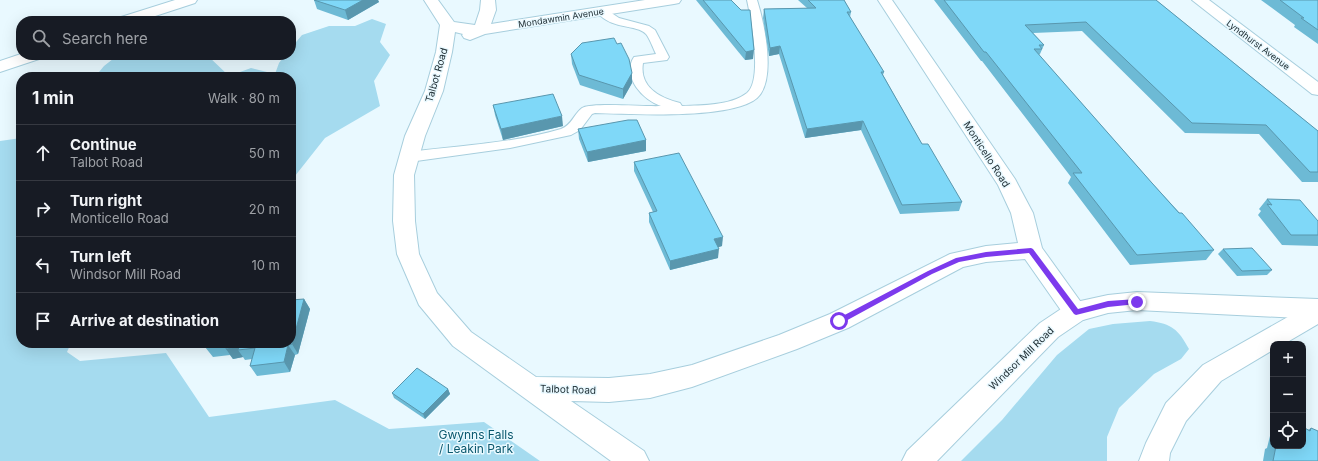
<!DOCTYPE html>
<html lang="en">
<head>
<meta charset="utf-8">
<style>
	body { margin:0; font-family:Inter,sans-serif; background:#242831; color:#f1f3f6 }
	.controls { position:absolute; right:12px; bottom:12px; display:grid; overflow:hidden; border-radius:8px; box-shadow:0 4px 16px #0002 }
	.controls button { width:36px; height:36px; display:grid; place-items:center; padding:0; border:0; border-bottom:1px solid #363941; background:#171b24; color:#f1f3f6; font:20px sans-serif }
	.stop { position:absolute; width:12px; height:12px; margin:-9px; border:3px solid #7c3aed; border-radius:50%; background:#fff }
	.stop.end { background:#7c3aed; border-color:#fff; box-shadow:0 1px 4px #0008 }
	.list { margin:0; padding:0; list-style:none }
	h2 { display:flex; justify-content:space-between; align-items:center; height:52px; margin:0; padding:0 16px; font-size:17px }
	h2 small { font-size:13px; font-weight:400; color:#9ea1a6 }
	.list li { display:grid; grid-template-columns:26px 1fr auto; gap:12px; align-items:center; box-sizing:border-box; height:56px; padding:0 16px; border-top:1px solid #363941 }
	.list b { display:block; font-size:15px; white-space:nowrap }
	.list p { margin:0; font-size:13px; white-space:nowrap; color:#9ea1a6 }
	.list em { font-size:13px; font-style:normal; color:#9ea1a6 }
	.icon { flex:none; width:22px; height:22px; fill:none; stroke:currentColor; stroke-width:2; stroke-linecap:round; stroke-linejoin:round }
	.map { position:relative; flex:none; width:1318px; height:461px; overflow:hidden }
	.search { position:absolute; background:#171b24; box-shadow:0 4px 16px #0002; left:16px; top:16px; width:280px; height:44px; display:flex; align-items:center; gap:10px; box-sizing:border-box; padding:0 14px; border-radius:16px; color:#9ea1a6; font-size:15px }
	.panel { position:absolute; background:#171b24; box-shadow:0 4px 16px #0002; left:16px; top:72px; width:280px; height:276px; border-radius:16px }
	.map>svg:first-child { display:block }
	.green { fill:#a5dbef }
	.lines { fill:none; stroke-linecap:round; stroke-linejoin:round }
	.service-casing { stroke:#a7cedd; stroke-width:2 }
	.minor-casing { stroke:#a7cedd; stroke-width:2 }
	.tertiary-casing { stroke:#a7cedd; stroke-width:2 }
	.secondary-casing { stroke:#a7cedd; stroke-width:2 }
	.service { fill:#fff; fill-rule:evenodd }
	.minor { fill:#fff; fill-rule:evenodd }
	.tertiary { fill:#fff; fill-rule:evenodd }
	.secondary { fill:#fff; fill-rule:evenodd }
	.wall { fill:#6dbad5 }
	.shaded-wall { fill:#5997ae }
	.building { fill:#7fd8f8; stroke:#5997ae }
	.route { fill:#7c3aed }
	.labels { text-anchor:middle; stroke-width:3; stroke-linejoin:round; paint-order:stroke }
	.far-street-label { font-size:9px; fill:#223137; stroke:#e9f9ff }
	.street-label { font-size:10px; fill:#223137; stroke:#e9f9ff }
	.near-park-label { font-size:12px; fill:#09576d; stroke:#e9f9ff }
</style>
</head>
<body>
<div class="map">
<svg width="1318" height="461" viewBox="0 0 1318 461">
	<rect width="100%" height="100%" fill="#e9f9ff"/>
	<g class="green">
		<path d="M372,19L386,24L380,42L390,55L374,81L380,106L325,138L291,181V77H98L99,72L104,66L118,55H207L229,76L251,68L275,74L279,63L285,55H291V48L302,35L329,26H355Z"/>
		<path d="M21,138V343H71L67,352L80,361L166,353L209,417L335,400L389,429L484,422L540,461H0V141Z"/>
		<path d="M1150,321C1172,324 1178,329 1189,349L1181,359L1154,374L1119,408L1107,437V461H961L1002,420L1057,355L1089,329L1113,324Z"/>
	</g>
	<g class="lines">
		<defs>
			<path id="service" d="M747,0H757C764,22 777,80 757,98C732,120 629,114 595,113L592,114L580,130L571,135L510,148L409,162L404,160L402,157L404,154L409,152C458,146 514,143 561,129C572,125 573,115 582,108C592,102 647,107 661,106C644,101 621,77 634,57L656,54C653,48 650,39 646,34C637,24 611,30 597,12L603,9L607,10L619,18L649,26L655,30L669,57L667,60L643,63C639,87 660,98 680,103L682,106C702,105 730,106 747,93C763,80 751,18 747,0Z"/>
			<g id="minor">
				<path d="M175,0H197L195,3L140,21H116L118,18Z"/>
				<path d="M424,0H438L454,22L475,25L480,10L481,0H495L496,10L491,24L645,0H681L679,3L674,4L485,34L470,40L464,38L462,35L463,34L455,32L452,52L443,91L425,136L414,175L415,221L419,254L437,293L471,332L536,377L609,378L650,374L692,365L779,335L830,314L950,254L986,246L1018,243L1011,213L998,185L878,0H892L1015,179L1033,213L1042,248L1088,312L1085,319L1076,322L1067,319L1025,259L986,262L963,267L848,328L797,349L692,387L650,398L609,402L571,401L644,451L649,461H611L453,346L419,305L416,298L397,254L393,221L394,175L405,136L425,91L436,52L440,25Z"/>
				<path d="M21,54V55H41L39,59L0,72V61Z"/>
				<path d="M1318,302V324L1284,344H1273V350L1221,381L1186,421L1170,453L1169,461H1139L1146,443L1166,403L1203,365L1309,305Z"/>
			</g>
			<path id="tertiary" d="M1192,0H1209L1318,82V95L1312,94Z"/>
			<path id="secondary" d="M1137,292L1318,299V319L1137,310L1108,313L1083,320L1058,337L937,461H902L907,451L1040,323L1067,305L1076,302L1108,295Z"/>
		</defs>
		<use href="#service" class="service-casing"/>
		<use href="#minor" class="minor-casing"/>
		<use href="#tertiary" class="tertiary-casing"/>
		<use href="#secondary" class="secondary-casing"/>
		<use href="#service" class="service"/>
		<use href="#minor" class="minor"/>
		<use href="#tertiary" class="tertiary"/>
		<use href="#secondary" class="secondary"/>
	</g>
	<g class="wall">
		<path d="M314,0H378L379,2L348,20L317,9Z"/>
		<path d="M696,0H731L753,59L745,60Z"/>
		<path d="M798,0H844L851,12L850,17L884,72L883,75L922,144L962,202L959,211L900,214L861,130L805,138L779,54L769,56L763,18L764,9L807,8Z"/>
		<path d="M934,0H1156L1318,131V182H1302L1259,134L1185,133L1082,31L1033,33L1044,45L1040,54L1039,55L1152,183L1214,250L1206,260L1130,265L1068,183L1071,177L982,61H981Z"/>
		<path d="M1261,0H1318V44L1294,27L1295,25Z"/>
		<path d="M571,54L632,73V83L623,99L580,85L572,64Z"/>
		<path d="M493,105L563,126L503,140L495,115Z"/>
		<path d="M578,129L646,140V151L588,162L579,139Z"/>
		<path d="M634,162L722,246L718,247V258L670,270L649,222V213L653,212L634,171Z"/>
		<path d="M1267,199L1318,221V246L1282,245L1258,215L1261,211L1259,209Z"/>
		<path d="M1223,249L1272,270L1267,275L1237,276L1218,254Z"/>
		<path d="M304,299L310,309L298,354L295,355L290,372L257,376L250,366L252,359L245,360L243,357L233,359L230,355L213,357L205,347Z"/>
		<path d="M448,389L450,394L425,419L394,398L392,393Z"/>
		<path d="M1273,426V446H1303L1308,430L1311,428L1318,461H1263L1265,449L1267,448L1272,428Z"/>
	</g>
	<g class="shaded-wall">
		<path d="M363,0H378L379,2L348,20L345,10Z"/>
		<path d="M780,46L779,54L769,56L770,48Z"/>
		<path d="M754,50L753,59L745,60L746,52Z"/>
		<path d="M632,73V83L623,99V89Z"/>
		<path d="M562,116L563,126L503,140L501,129Z"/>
		<path d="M863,121L861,130L805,138L807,129Z"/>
		<path d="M646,140V151L588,162L587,152Z"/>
		<path d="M723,237L722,246L713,249L714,239Z"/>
		<path d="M719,249L718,258L670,270V261Z"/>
		<path d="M304,299L310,309L298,354L292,344Z"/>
		<path d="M288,345L295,355L290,372L284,362Z"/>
		<path d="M239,347L238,350L243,357L233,359L226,349Z"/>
		<path d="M448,389L450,394L425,419L423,414Z"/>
	</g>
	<g class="building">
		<path d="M314,0H363L345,10Z"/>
		<path d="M703,0H731L741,10H750L754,50L746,52Z"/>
		<path d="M808,0H844L851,12H847L884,72H881L922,144H928L962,202L902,205L863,121L807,129L780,46L770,48L764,9L816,8Z"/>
		<path d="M944,0H1156L1318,131V172H1310L1266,125L1192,123L1086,22L1025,25L1044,45H1039L1042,49H1034L1152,183L1179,213H1182L1214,250L1137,255L1073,173H1082L986,52H984Z"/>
		<path d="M1280,0H1318V30L1301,18H1304Z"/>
		<path d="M614,38L617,44L621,43L629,59L632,73L623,89L579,75L571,54L582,43Z"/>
		<path d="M553,94L562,116L501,129L493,105Z"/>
		<path d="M628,120H637L646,140L587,152L578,129Z"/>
		<path d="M679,153L723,237L714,239L719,249L670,261L649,213L657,211L634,162Z"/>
		<path d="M1267,199L1300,200L1318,221V235H1291L1267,204L1272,205Z"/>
		<path d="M1252,248L1272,270L1242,271L1223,249Z"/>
		<path d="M304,299L292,344L288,345L284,362L250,366L255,348L238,350L239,347L226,349L227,344L205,347L207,343H291V300Z"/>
		<path d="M417,368L448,389L423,414L392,393Z"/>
		<path d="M1303,427L1310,431L1311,428L1318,431V461H1273L1276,446H1303Z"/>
	</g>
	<path class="route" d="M1031,248L1033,249L1078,309L1108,301L1137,299L1140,302L1137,304L1108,307L1076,315L1074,314L1029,253L986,257L959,262L932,274L842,323L839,324L836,321L837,319L928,271L956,258L986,252Z"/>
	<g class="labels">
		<g class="far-street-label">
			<text transform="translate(561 18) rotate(-9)" y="3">Mondawmin Avenue</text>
			<text transform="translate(1258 45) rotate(37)" y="3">Lyndhurst Avenue</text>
		</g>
		<g class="street-label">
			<text transform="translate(436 75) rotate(-74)" y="4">Talbot Road</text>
			<text transform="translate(987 154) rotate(57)" y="4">Monticello Road</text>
			<text transform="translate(1021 358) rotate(-44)" y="4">Windsor Mill Road</text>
			<text transform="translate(568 389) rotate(2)" y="4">Talbot Road</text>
		</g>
		<g class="near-park-label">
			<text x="476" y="439">Gwynns Falls<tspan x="476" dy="14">/ Leakin Park</tspan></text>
		</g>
	</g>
</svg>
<div class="controls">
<button>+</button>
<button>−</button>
<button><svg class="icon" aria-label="locate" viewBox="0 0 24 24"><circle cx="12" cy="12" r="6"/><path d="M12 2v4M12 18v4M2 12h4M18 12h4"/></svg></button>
</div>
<div class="stop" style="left:839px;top:321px"></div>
<div class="stop end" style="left:1137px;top:302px"></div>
<div class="search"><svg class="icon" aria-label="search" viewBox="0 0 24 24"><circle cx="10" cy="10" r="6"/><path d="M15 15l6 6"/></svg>Search here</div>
<section class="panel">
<h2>1 min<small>Walk · 80 m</small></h2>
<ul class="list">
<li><svg class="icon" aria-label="ahead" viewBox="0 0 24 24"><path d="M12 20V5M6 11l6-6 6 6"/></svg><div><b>Continue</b><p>Talbot Road</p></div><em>50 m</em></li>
<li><svg class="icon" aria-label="right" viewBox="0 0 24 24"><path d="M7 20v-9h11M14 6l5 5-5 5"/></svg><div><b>Turn right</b><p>Monticello Road</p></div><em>20 m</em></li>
<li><svg class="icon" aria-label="left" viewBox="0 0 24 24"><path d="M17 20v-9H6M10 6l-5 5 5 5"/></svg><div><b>Turn left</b><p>Windsor Mill Road</p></div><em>10 m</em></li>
<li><svg class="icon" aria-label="arrive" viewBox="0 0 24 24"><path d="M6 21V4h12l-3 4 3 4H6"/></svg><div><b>Arrive at destination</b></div></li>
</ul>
</section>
</div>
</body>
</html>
